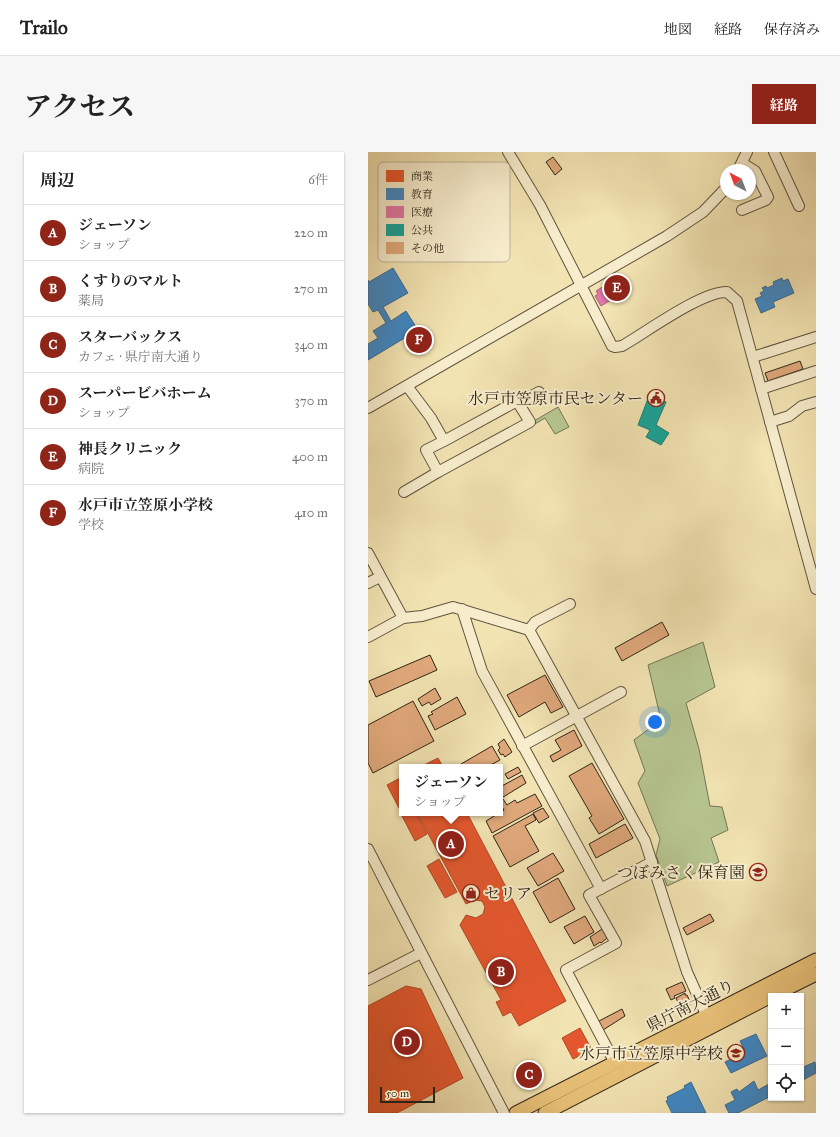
<!DOCTYPE html>
<html lang="ja">
<head>
<meta charset="utf-8">
<style>
	body { margin:0; font-family:"IM FELL Great Primer","Noto Serif JP",serif; background:#f6f6f6; color:#222 }
	.controls { position:absolute; right:12px; bottom:12px; display:grid; overflow:hidden; border-radius:0px; box-shadow:0 1px 3px #0004 }
	.controls button { width:36px; height:36px; display:grid; place-items:center; padding:0; border:0; border-bottom:1px solid #e0e0e0; background:#fff; color:#222; font:20px sans-serif }
	.compass { position:absolute; left:352px; top:12px; width:36px; height:36px; border-radius:50%; background:#fff; box-shadow:0 1px 3px #0004; rotate:318deg }
	.scale { position:absolute; left:12px; bottom:10px; width:55px; box-sizing:border-box; padding-left:4px; border:2px solid #2f2518; border-top:0; font-size:11px; line-height:14px; white-space:nowrap; color:#2f2518; -webkit-text-stroke:3px #f7edcd; paint-order:stroke }
	.you { position:absolute; left:287px; top:570px; width:14px; height:14px; margin:-10px; border:3px solid #fff; border-radius:50%; background:#1a73e8; box-shadow:0 0 0 6px #1a73e833 }
	.badge { display:grid; place-items:center; width:26px; height:26px; border-radius:50%; background:#8f2418; color:#fff; font-size:13px; font-weight:700 }
	.pin { position:absolute; translate:-50% -50%; border:2px solid #fff; box-shadow:0 1px 4px #0006 }
	.popup { position:absolute; left:31px; top:612px; width:104px; height:52px; box-sizing:border-box; display:grid; place-content:center; border-radius:0px; background:#fff; filter:drop-shadow(0 1px 3px #0005); font-size:13px; white-space:nowrap; color:#767676 }
	.popup b { font-size:15px; color:#222 }
	.popup::after { content:''; position:absolute; left:50%; top:100%; margin-left:-8px; border:8px solid transparent; border-top-color:#fff }
	.list { margin:0; padding:0; list-style:none }
	h2 { display:flex; justify-content:space-between; align-items:center; height:52px; margin:0; padding:0 16px; font-size:17px }
	h2 small { font-size:13px; font-weight:400; color:#767676 }
	.list li { display:grid; grid-template-columns:26px 1fr auto; gap:12px; align-items:center; box-sizing:border-box; height:56px; padding:0 16px; border-top:1px solid #e0e0e0 }
	.list b { display:block; font-size:15px; white-space:nowrap }
	.list p { margin:0; font-size:13px; white-space:nowrap; color:#767676 }
	.list em { font-size:13px; font-style:normal; color:#767676 }
	.icon { flex:none; width:22px; height:22px; fill:none; stroke:currentColor; stroke-width:2; stroke-linecap:round; stroke-linejoin:round }
	.map { position:relative; flex:none; width:448px; height:961px; overflow:hidden; border-radius:0px }
	header { display:flex; align-items:center; gap:24px; box-sizing:border-box; height:56px; padding:0 20px; background:#fff; border-bottom:1px solid #e0e0e0 }
	header strong { font-size:19px }
	nav { display:flex; gap:22px; margin-inline-start:auto; font-size:14px }
	.intro { display:flex; align-items:center; justify-content:space-between; box-sizing:border-box; height:96px; padding:0 24px }
	h1 { margin:0; font-size:28px }
	.button { padding:10px 18px; border-radius:0px; background:#8f2418; color:#fff; font-size:14px; font-weight:700 }
	main { display:flex; gap:24px; padding:0 24px }
	aside { flex:1; background:#fff; border-radius:0px; box-shadow:0 1px 3px #0004 }
	.map>svg:first-child { display:block }
	.green { fill:#b6c590; stroke:#727554 }
	.shops { fill:#e4572e; stroke:#ae4827 }
	.schools { fill:#3f88c5; stroke:#3a6a91 }
	.health { fill:#e377a8; stroke:#ad5e7d }
	.public { fill:#17a398; stroke:#1e7d72 }
	.building { fill:#dfa87b; stroke:#2f2518 }
	.lines { fill:none; stroke-linecap:round; stroke-linejoin:round }
	.minor-casing { stroke:#60543e; stroke-width:12 }
	.major-casing { stroke:#2f2518; stroke-width:15 }
	.minor { stroke:#f7edcd; stroke-width:10 }
	.major { stroke:#e9c279; stroke-width:13 }
	.labels { text-anchor:middle; stroke-width:4; stroke-linejoin:round; paint-order:stroke }
	.poi-label { font-size:16px; fill:#2f2518; stroke:#f7edcd; text-anchor:end }
	.street-label { font-size:16px; fill:#2f2518; stroke:#f7edcd }
	.key { fill:#f7edcd; stroke:#bbb197; stroke-width:1 }
	.key-label { font-size:11px; fill:#2f2518 }
</style>
</head>
<body>
<header>
<strong>Trailo</strong>
<nav><a>地図</a><a>経路</a><a>保存済み</a></nav>
</header>
<div class="intro"><h1>アクセス</h1><a class="button">経路</a></div>
<main>
<aside>
<h2>周辺<small>6件</small></h2>
<ul class="list">
<li><span class="badge">A</span><div><b>ジェーソン</b><p>ショップ</p></div><em>220 m</em></li>
<li><span class="badge">B</span><div><b>くすりのマルト</b><p>薬局</p></div><em>270 m</em></li>
<li><span class="badge">C</span><div><b>スターバックス</b><p>カフェ · 県庁南大通り</p></div><em>340 m</em></li>
<li><span class="badge">D</span><div><b>スーパービバホーム</b><p>ショップ</p></div><em>370 m</em></li>
<li><span class="badge">E</span><div><b>神長クリニック</b><p>病院</p></div><em>400 m</em></li>
<li><span class="badge">F</span><div><b>水戸市立笠原小学校</b><p>学校</p></div><em>410 m</em></li>
</ul>
</aside>
<div class="map">
<svg width="448" height="961" viewBox="0 0 448 961">
	<rect width="100%" height="100%" fill="#f2e3b2"/>
	<filter id="stains"><feTurbulence type="fractalNoise" baseFrequency=".005" numOctaves="4"/><feColorMatrix values="0 0 0 0 .2 0 0 0 0 .09 0 0 0 0 .02 0 0 0 .5 -.17"/></filter>
	<radialGradient id="worn" r=".72"><stop offset=".6" stop-color="#630" stop-opacity="0"/><stop offset="1" stop-color="#630" stop-opacity=".3"/></radialGradient>
	<g class="green">
		<path d="M190,255L201,275L187,282L177,266L167,272L166,269Z"/>
		<path d="M335,490L347,535L318,551L331,597L342,654L354,655L360,678L343,686L351,710L299,734L288,703L292,687L270,631L277,619L266,588L293,568L280,513Z"/>
	</g>
	<g class="shops">
		<path d="M70,606L75,615H52Z"/>
		<path d="M34,625V654L31,656L19,633Z"/>
		<path d="M35,661H48L59,682L47,689L33,662Z"/>
		<path d="M49,661H99L198,849L151,874L143,860L135,864L128,850L133,848L92,773L98,763L108,766L115,762L117,755L114,749L107,748L98,752Z"/>
		<path d="M71,707L89,740L77,746L59,714Z"/>
		<path d="M38,834L53,837L95,926L29,961H0V854Z"/>
		<path d="M212,876L224,898L205,907L194,886Z"/>
		<path d="M166,915L170,923L158,930H156L152,923Z"/>
	</g>
	<g class="schools">
		<path d="M25,116L40,141L15,155L23,169L38,159L50,178L0,208V192L10,186L5,179L18,171L10,158L5,160L0,152V128L1,130Z"/>
		<path d="M414,126L415,129L420,127L426,141L405,150L407,155L393,161L387,147L394,144L392,141L396,139L394,136L398,134L399,136L406,133L405,130Z"/>
		<path d="M388,882L399,904L363,921L357,910L365,906L362,901L370,897L372,899L376,897L372,889Z"/>
		<path d="M447,910L448,921L433,929V916Z"/>
		<path d="M386,929L390,938L403,931V944L370,961H361L357,953L367,948L363,940L369,937L371,940Z"/>
		<path d="M323,930L338,961H304L298,949L300,948L299,945L317,936L316,934Z"/>
	</g>
	<path class="health" d="M252,124L254,126L249,129L256,140L233,154L227,144L230,142L228,139Z"/>
	<path class="public" d="M281,244L287,246L288,244L298,250L288,273L301,281L293,293L278,285L282,278L270,273Z"/>
	<g class="building">
		<path d="M185,5L194,17L187,23L178,10Z"/>
		<path d="M432,209L435,217L400,229L397,221Z"/>
		<path d="M294,470L301,483L254,509L247,496Z"/>
		<path d="M62,503L69,518L8,545L1,529Z"/>
		<path d="M177,523L195,555L183,561L177,550L151,565L139,543Z"/>
		<path d="M67,536L73,547L63,553L61,550L54,554L50,547Z"/>
		<path d="M89,545L98,562L67,578L60,564L65,562L63,560Z"/>
		<path d="M45,549L66,589L5,621L0,611V573Z"/>
		<path d="M206,578L214,594L185,610L182,604L193,598L187,588Z"/>
		<path d="M136,587L144,600L137,605L135,602L133,603L130,598L132,596L130,592Z"/>
		<path d="M124,594L132,608L119,615H88Z"/>
		<path d="M224,611L256,667L231,682L221,666L224,664L201,624Z"/>
		<path d="M150,615L153,620L140,627L137,622Z"/>
		<path d="M154,623L158,631L132,647V635Z"/>
		<path d="M167,642L174,654L124,681L118,669L136,658L132,652V648L135,647L139,653L147,648L149,651Z"/>
		<path d="M175,656L181,665L171,671L165,661Z"/>
		<path d="M165,662L168,668L157,674L171,699L142,715L125,684Z"/>
		<path d="M257,672L265,686L228,706L221,692Z"/>
		<path d="M185,701L196,719L170,734L159,716Z"/>
		<path d="M190,726L207,757L182,771L165,740Z"/>
		<path d="M342,762L346,769L319,783L315,776Z"/>
		<path d="M217,764L226,780L206,792L196,775Z"/>
		<path d="M234,777L239,786L233,791L232,790L226,794L222,785Z"/>
		<path d="M314,830L318,839L306,844L307,846L303,848L298,837Z"/>
		<path d="M317,841V843H319L323,852L312,855L308,846Z"/>
		<path d="M254,857L257,864L235,878L231,869Z"/>
	</g>
	<g class="lines">
		<defs>
			<g id="minor">
				<path d="M140,0L172,53L244,194L247,195L254,194C277,181 334,139 359,140L369,149L448,437"/>
				<path d="M406,0L431,54"/>
				<path d="M374,11L387,19L400,45L398,48L374,58"/>
				<path d="M370,18L379,0"/>
				<path d="M385,205L448,185"/>
				<path d="M39,234L63,266L76,289L149,249L162,270L70,320L58,298L76,289"/>
				<path d="M393,237L448,219"/>
				<path d="M151,251L171,240"/>
				<path d="M0,256L299,84L335,60L358,36"/>
				<path d="M402,270L421,264L434,254L448,250"/>
				<path d="M36,340L70,320"/>
				<path d="M0,401L35,466L54,464L85,455L161,478L277,689L319,820L341,869"/>
				<path d="M0,431L12,425"/>
				<path d="M94,457L114,519L233,737"/>
				<path d="M161,478L167,470L202,452"/>
				<path d="M0,485L35,466"/>
				<path d="M154,594L253,540"/>
				<path d="M0,697L136,961"/>
				<path d="M0,828L53,801"/>
				<path d="M247,911L198,818L248,791L221,743L284,710"/>
			</g>
			<g id="major">
				<path d="M404,844L448,822"/>
				<path d="M148,961L448,808"/>
				<path d="M177,961L403,844"/>
			</g>
		</defs>
		<use href="#minor" class="minor-casing"/>
		<use href="#major" class="major-casing"/>
		<use href="#minor" class="minor"/>
		<use href="#major" class="major"/>
	</g>
	<defs>
		<symbol id="civic-ring" viewBox="-11 -11 22 22"><circle r="9.5" fill="#f7edcd" stroke="#8f2418" stroke-width="1.5"/><path d="M-.6-6.5H3V-4.5H.6V-3L4-1V1h2V6H-6V1h2V-1L-.6-3ZM-1.2 2.5V6h2.4V2.5Z" fill="#8f2418"/></symbol>
		<symbol id="school-ring" viewBox="-11 -11 22 22"><circle r="9.5" fill="#f7edcd" stroke="#8f2418" stroke-width="1.5"/><path d="M0-5L7-2L0 1L-7-2ZM-4 1L0 2.5L4 1V4Q0 6-4 4Z" fill="#8f2418"/></symbol>
		<symbol id="shop-ring" viewBox="-11 -11 22 22"><circle r="9.5" fill="#f7edcd" stroke="#8f2418" stroke-width="1.5"/><path d="M-5-2.5h2.3a2.7 3.5 0 0 1 5.4 0H5L5.5 6h-11ZM-1.5-2.5h3a1.5 2.3 0 0 0-3 0Z" fill="#8f2418"/></symbol>
	</defs>
	<g fill-rule="evenodd">
		<use href="#civic-ring" x="278" y="236" width="20" height="20"/>
		<use href="#school-ring" x="380" y="710" width="20" height="20"/>
		<use href="#shop-ring" x="93" y="731" width="20" height="20"/>
		<use href="#school-ring" x="358" y="891" width="20" height="20"/>
	</g>
	<g class="labels">
		<g class="poi-label">
			<text x="275" y="252">水戸市笠原市民センター</text>
			<text x="377" y="726">つぼみさく保育園</text>
			<text x="116" y="747" text-anchor="start">セリア</text>
			<text x="355" y="907">水戸市立笠原中学校</text>
		</g>
		<g class="street-label">
			<text transform="translate(322 853) rotate(-27)" y="6">県庁南大通り</text>
		</g>
	</g>
	<rect x="10" y="10" width="132" height="100" rx="6" class="key"/>
	<rect x="18" y="18" width="18" height="12" fill="#e4572e"/>
	<rect x="18" y="36" width="18" height="12" fill="#3f88c5"/>
	<rect x="18" y="54" width="18" height="12" fill="#e377a8"/>
	<rect x="18" y="72" width="18" height="12" fill="#17a398"/>
	<rect x="18" y="90" width="18" height="12" fill="#dfa87b"/>
	<g class="key-label">
		<text x="43" y="28">商業</text>
		<text x="43" y="46">教育</text>
		<text x="43" y="64">医療</text>
		<text x="43" y="82">公共</text>
		<text x="43" y="100">その他</text>
	</g>
	<rect width="100%" height="100%" filter="url(#stains)"/>
	<rect width="100%" height="100%" fill="url(#worn)"/>
</svg>
<div class="controls">
<button>+</button>
<button>−</button>
<button><svg class="icon" aria-label="locate" viewBox="0 0 24 24"><circle cx="12" cy="12" r="6"/><path d="M12 2v4M12 18v4M2 12h4M18 12h4"/></svg></button>
</div>
<svg class="compass" viewBox="-18 -18 36 36"><path d="M0-13l5 13h-10z" fill="#e53935"/><path d="M0 13l5-13h-10z" fill="#767676"/></svg>
<div class="scale">50 m</div>
<div class="you"></div>
<div class="pin badge" style="left:83px;top:692px">A</div>
<div class="popup"><b>ジェーソン</b>ショップ</div>
<div class="pin badge" style="left:133px;top:820px">B</div>
<div class="pin badge" style="left:161px;top:923px">C</div>
<div class="pin badge" style="left:39px;top:890px">D</div>
<div class="pin badge" style="left:249px;top:136px">E</div>
<div class="pin badge" style="left:51px;top:188px">F</div>
</div>
</main>
</body>
</html>
